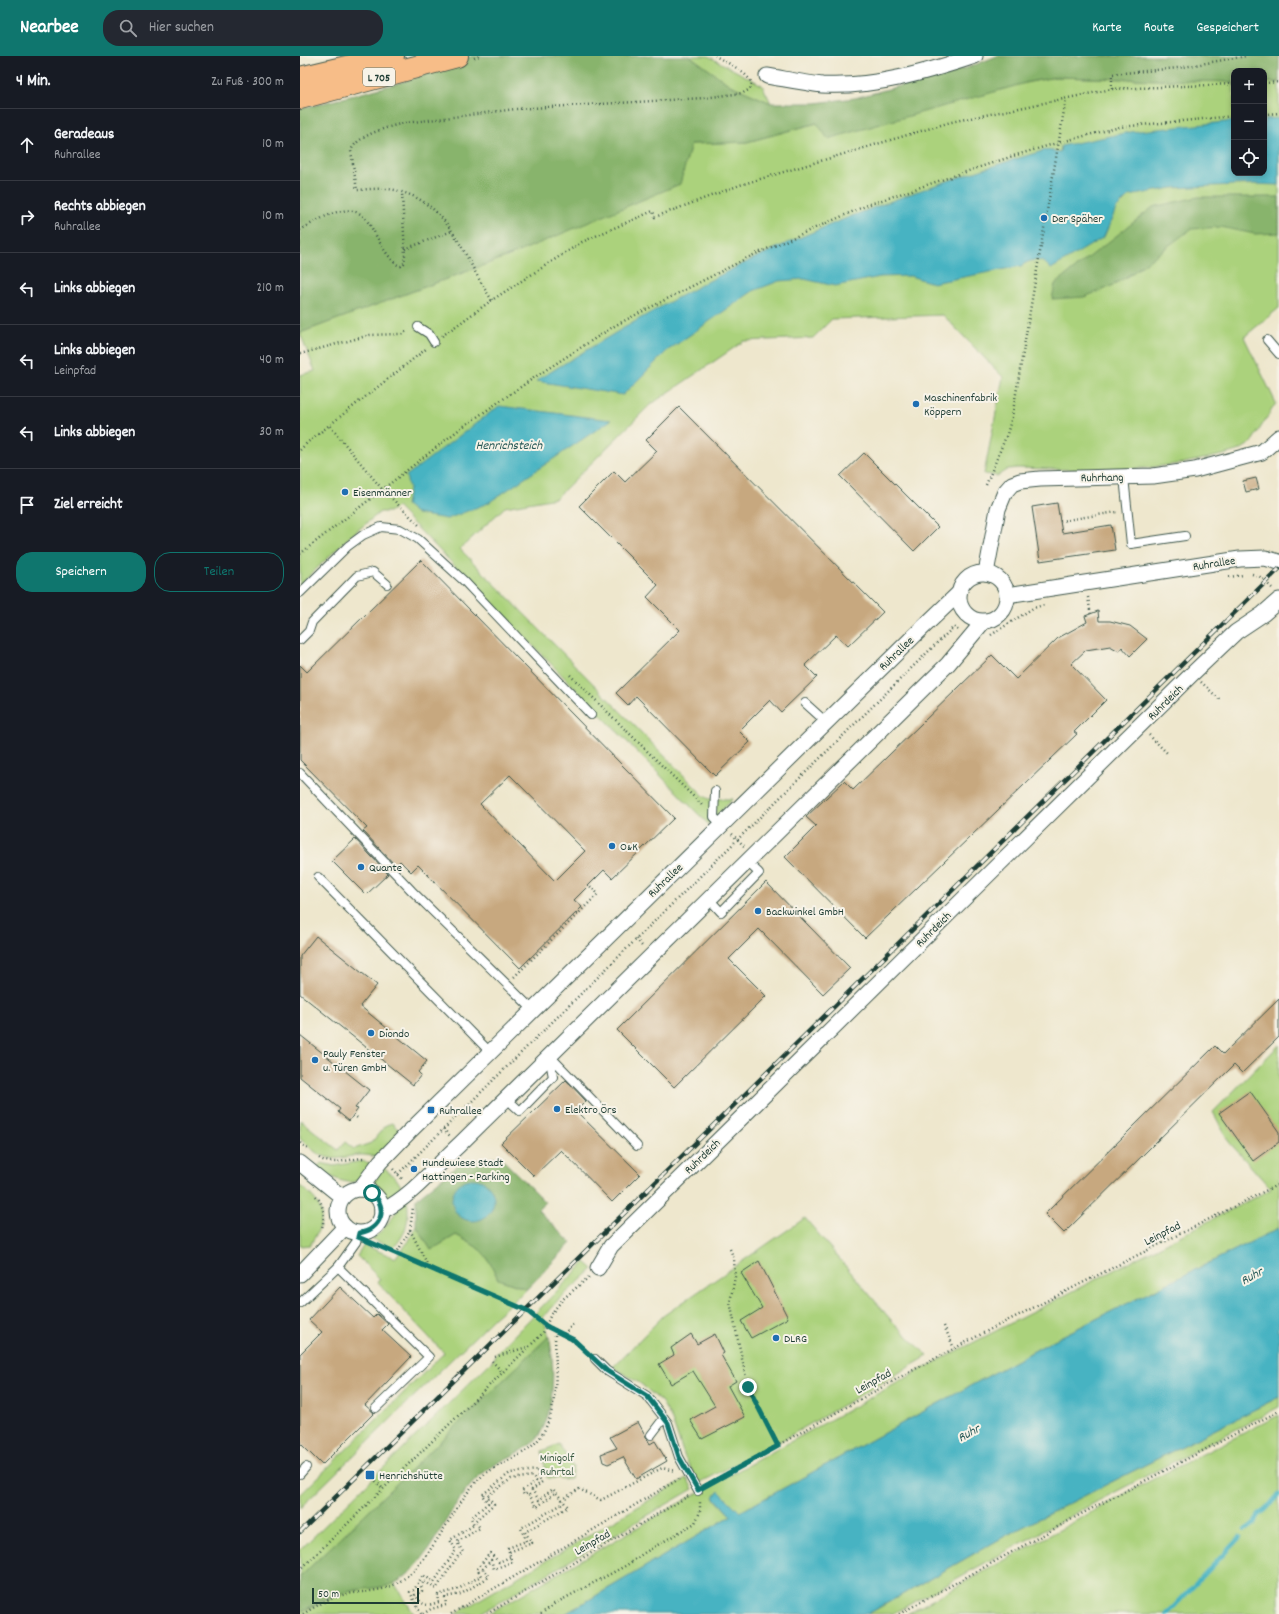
<!DOCTYPE html>
<html lang="de">
<head>
<meta charset="utf-8">
<style>
	body { margin:0; font-family:Dekko,sans-serif; background:#242831; color:#f1f3f6 }
	.controls { position:absolute; right:12px; top:12px; display:grid; overflow:hidden; border-radius:8px; box-shadow:0 2px 6px #0003 }
	.controls button { width:36px; height:36px; display:grid; place-items:center; padding:0; border:0; border-bottom:1px solid #363941; background:#171b24; color:#f1f3f6; font:20px sans-serif }
	.scale { position:absolute; left:12px; bottom:10px; width:107px; box-sizing:border-box; padding-left:4px; border:2px solid #1f3d34; border-top:0; font-size:11px; line-height:14px; white-space:nowrap; color:#1f3d34; -webkit-text-stroke:3px #f7f3e8; paint-order:stroke }
	.stop { position:absolute; width:12px; height:12px; margin:-9px; border:3px solid #0f766e; border-radius:50%; background:#fff }
	.stop.end { background:#0f766e; border-color:#fff; box-shadow:0 1px 4px #0008 }
	.list { margin:0; padding:0; list-style:none }
	h2 { display:flex; justify-content:space-between; align-items:center; height:52px; margin:0; padding:0 16px; font-size:17px }
	h2 small { font-size:13px; font-weight:400; color:#9ea1a6 }
	.list li { display:grid; grid-template-columns:26px 1fr auto; gap:12px; align-items:center; box-sizing:border-box; height:72px; padding:0 16px; border-top:1px solid #363941 }
	.list b { display:block; font-size:15px; white-space:nowrap }
	.list p { margin:0; font-size:13px; white-space:nowrap; color:#9ea1a6 }
	.list em { font-size:13px; font-style:normal; color:#9ea1a6 }
	.actions { display:flex; gap:8px; padding:12px 16px }
	.actions a { flex:1; padding:9px 0; border:1px solid #0f766e; border-radius:16px; text-align:center; font-size:14px; color:#0f766e }
	.actions .main { background:#0f766e; color:#fff }
	.icon { flex:none; width:22px; height:22px; fill:none; stroke:currentColor; stroke-width:2; stroke-linecap:round; stroke-linejoin:round }
	.map { position:relative; flex:none; width:979px; height:1558px; overflow:hidden }
	header { display:flex; align-items:center; gap:24px; box-sizing:border-box; height:56px; padding:0 20px; background:#0f766e; color:#fff }
	header strong { font-size:19px }
	nav { display:flex; gap:22px; margin-inline-start:auto; font-size:14px }
	.search { width:280px; height:36px; background:#242831; display:flex; align-items:center; gap:10px; box-sizing:border-box; padding:0 14px; border-radius:16px; color:#9ea1a6; font-size:15px }
	main { display:flex }
	aside { flex:1; background:#171b24 }
	.map>svg:first-child { display:block }
	.green { fill:#abd27c; stroke:#658858 }
	.forest { fill:#88b46c; stroke:#547850 }
	.water { fill:#46b3c2; stroke:#32787b }
	.lines { fill:none; stroke-linecap:round; stroke-linejoin:round }
	.stream { stroke:#46b3c2; stroke-width:4.5 }
	.building { fill:#c7a87f; fill-rule:evenodd }
	.service-casing { stroke:#3e564b; stroke-width:10 }
	.minor-casing { stroke:#3e564b; stroke-width:17 }
	.primary-casing { stroke:#3e564b; stroke-width:24 }
	.path { stroke:#3e564b; stroke-width:2.5; stroke-dasharray:1 3; stroke-linecap:butt }
	.service { stroke:#fff; stroke-width:8 }
	.minor { stroke:#fff; stroke-width:15 }
	.primary { stroke:#f7bd88; stroke-width:22 }
	.rail-casing { stroke:#1f3d34; stroke-width:4.5 }
	.rail { stroke:#f7f3e8; stroke-width:3; stroke-dasharray:9; stroke-linecap:butt }
	.route { stroke:#0f766e; stroke-width:5 }
	.poi-dot { fill:#1f6fb2; stroke:#f7f3e8; stroke-width:1.5 }
	.labels { text-anchor:middle; stroke-width:4; stroke-linejoin:round; paint-order:stroke }
	.shield { fill:#f7f3e8; stroke:#60746a; stroke-width:1 }
	.shield-label { font-size:11px; font-weight:bold; fill:#1f3d34 }
	.poi-label { font-size:12px; fill:#1f3d34; stroke:#f7f3e8; text-anchor:start }
	.street-label { font-size:12px; fill:#1f3d34; stroke:#f7f3e8 }
	.park-label { font-size:12px; fill:#3b5b42; stroke:#f7f3e8 }
	.water-label { font-size:13px; font-style:italic; fill:#295a58; stroke:#f7f3e8 }
</style>
</head>
<body>
<header>
<strong>Nearbee</strong>
<div class="search"><svg class="icon" aria-label="search" viewBox="0 0 24 24"><circle cx="10" cy="10" r="6"/><path d="M15 15l6 6"/></svg>Hier suchen</div>
<nav><a>Karte</a><a>Route</a><a>Gespeichert</a></nav>
</header>
<main>
<aside>
<h2>4 Min.<small>Zu Fuß · 300 m</small></h2>
<ul class="list">
<li><svg class="icon" aria-label="ahead" viewBox="0 0 24 24"><path d="M12 20V5M6 11l6-6 6 6"/></svg><div><b>Geradeaus</b><p>Ruhrallee</p></div><em>10 m</em></li>
<li><svg class="icon" aria-label="right" viewBox="0 0 24 24"><path d="M7 20v-9h11M14 6l5 5-5 5"/></svg><div><b>Rechts abbiegen</b><p>Ruhrallee</p></div><em>10 m</em></li>
<li><svg class="icon" aria-label="left" viewBox="0 0 24 24"><path d="M17 20v-9H6M10 6l-5 5 5 5"/></svg><div><b>Links abbiegen</b></div><em>210 m</em></li>
<li><svg class="icon" aria-label="left" viewBox="0 0 24 24"><path d="M17 20v-9H6M10 6l-5 5 5 5"/></svg><div><b>Links abbiegen</b><p>Leinpfad</p></div><em>40 m</em></li>
<li><svg class="icon" aria-label="left" viewBox="0 0 24 24"><path d="M17 20v-9H6M10 6l-5 5 5 5"/></svg><div><b>Links abbiegen</b></div><em>30 m</em></li>
<li><svg class="icon" aria-label="arrive" viewBox="0 0 24 24"><path d="M6 21V4h12l-3 4 3 4H6"/></svg><div><b>Ziel erreicht</b></div></li>
</ul>
<div class="actions"><a class="main">Speichern</a><a>Teilen</a></div>
</aside>
<div class="map">
<svg width="979" height="1558" viewBox="0 0 979 1558">
	<rect width="100%" height="100%" fill="#f7f3e8"/>
	<filter id="ink" filterUnits="userSpaceOnUse"><feTurbulence type="fractalNoise" baseFrequency=".025" numOctaves="2"/><feDisplacementMap in="SourceGraphic" scale="8" xChannelSelector="R" yChannelSelector="G"/><feConvolveMatrix kernelMatrix="1 2 1 2 8 2 1 2 1" color-interpolation-filters="sRGB"/></filter>
	<filter id="wash" filterUnits="userSpaceOnUse"><feTurbulence type="fractalNoise" baseFrequency=".012" numOctaves="4" result="noise"/><feDisplacementMap in="SourceGraphic" scale="16" xChannelSelector="R" yChannelSelector="G"/><feGaussianBlur stdDeviation="0.9" result="paint"/><feColorMatrix in="noise" values="0 0 0 0 0 0 0 0 0 0 0 0 0 0 0 0 0 1.4 0 .05"/><feComposite in="paint" operator="in"/></filter>
	<g filter="url(#wash)">
		<rect width="100%" height="100%" fill="#eee7cd"/>
		<g class="green">
			<path d="M390,0H408L462,29L471,47L430,29Z"/>
			<path d="M756,21L934,26V117H964V26H979V252L944,281L976,347L951,387L940,394L923,399L884,407L846,412L782,414L718,412L708,413L697,420L684,418L703,321L643,259L532,263L513,282L444,285L350,349L256,442L205,451L160,493L404,740L409,743H433L408,768L97,451L89,456H80L46,484L0,529V319L15,315L0,277L211,199L391,88L447,86L517,67Z"/>
			<path d="M979,989V1172L754,1284L440,1456L419,1435L414,1442L431,1460L265,1558H188L383,1445L626,1311L971,1133L929,1086L913,1056Z"/>
			<path d="M0,1064L38,1094L45,1086L54,1093L71,1087L86,1069L92,1067L99,1074L100,1078L78,1102C56,1093 42,1107 26,1101C16,1099 8,1089 0,1083Z"/>
			<path d="M62,1105L74,1108C69,1112 64,1120 58,1124C46,1131 26,1118 16,1112L21,1107L34,1110Z"/>
			<path d="M82,1111L95,1121L104,1134L88,1146L81,1135L70,1127Z"/>
			<path d="M0,1130C26,1149 27,1163 10,1189L0,1190Z"/>
			<path d="M107,1142C110,1162 107,1178 93,1192L72,1183C87,1173 95,1155 107,1142Z"/>
			<path d="M505,1162L591,1264L628,1300L479,1386L399,1427L385,1402L372,1364L362,1346L341,1328L313,1311L363,1260Z"/>
			<path d="M116,1169L131,1194L156,1179C182,1193 186,1196 198,1223L227,1233L195,1261L0,1452V1439L144,1297L77,1226L80,1223L57,1200L64,1189L95,1202L109,1185Z"/>
			<path d="M285,1206L293,1213L257,1245L243,1261L249,1280L0,1521V1494L195,1302L194,1300Z"/>
			<path d="M979,1341V1351L798,1445L592,1558H568L707,1479Z"/>
			<path d="M979,1359V1558H607L830,1435Z"/>
			<path d="M259,1388L273,1411L270,1423L247,1422L242,1395Z"/>
			<path d="M387,1422L393,1433L179,1558H155Z"/>
			<path d="M94,1527L114,1558H0V1556L46,1536Z"/>
		</g>
		<g class="forest">
			<path d="M172,0H390L430,29L471,47H515L555,42L667,12L697,0H979V26H964V15H934V26L756,21L729,26L528,83L517,67L447,86L391,88L380,128L211,199L0,277V53C58,38 117,25 172,0Z"/>
			<path d="M898,141H979V177L955,178L921,171L891,173L831,218L810,231L784,241L752,243L755,228L853,151Z"/>
			<path d="M200,1101L245,1146L238,1154L271,1187L227,1233L198,1223C185,1195 183,1194 156,1179L131,1194L116,1169V1143L162,1106Z"/>
			<path d="M249,1280C255,1308 255,1354 240,1378C231,1393 210,1400 196,1408C184,1415 173,1426 164,1437C144,1462 125,1513 95,1527C83,1533 61,1532 47,1536C31,1539 15,1549 0,1556V1521Z"/>
		</g>
		<g class="water">
			<path d="M979,62V129L953,128L872,132L829,140L816,153L804,181L751,213C742,202 732,202 721,210L633,227L610,220L580,221L535,230L504,223L479,225L453,235L367,295L323,339L236,325C307,281 379,238 455,202C548,158 647,123 746,94L760,96L761,90L830,76L934,65V117H964V63Z"/>
			<path d="M199,350L311,364L188,447L147,463L117,458L106,449L109,433L106,420Z"/>
			<circle cx="173" cy="1144" r="21"/>
			<path d="M979,1172V1341L707,1479L568,1558H265L431,1460L414,1441L419,1435L440,1456L754,1284Z"/>
		</g>
		<g class="lines">
			<g class="stream">
				<path d="M945,1474L955,1467L959,1458C969,1454 971,1445 979,1439"/>
				<path d="M867,1558L940,1481"/>
			</g>
		</g>
		<g id="blocks">
			<g class="building">
				<path d="M379,351L583,556L548,590L536,579L505,609L517,621L481,656L470,644L439,675L450,686L415,720L336,640L328,649L316,637L380,574L347,541L358,529L279,450L314,415L325,426L357,395L346,384Z"/>
				<path d="M564,397L638,471L614,495L540,420Z"/>
				<path d="M956,422L959,433L946,436L943,425Z"/>
				<path d="M757,447L762,477L811,469L815,494L740,505L732,451Z"/>
				<path d="M121,504L374,762L312,822L304,814L274,844L282,851L220,912L118,809L111,816L100,805L96,810L63,775L67,772L0,704V609L7,616ZM210,719L285,795L255,825L180,748Z"/>
				<path d="M798,555L799,565H810L830,570L847,583L830,600L822,591L819,595L810,590L786,594L771,608L806,644L774,676L777,678L565,882L485,801L516,770L506,761L544,725L553,734L692,599L716,623L758,582L787,566L785,560Z"/>
				<path d="M55,783L88,818L66,839L32,805Z"/>
				<path d="M466,826L550,912L523,938L459,873L429,903L466,940L374,1031L317,974Z"/>
				<path d="M16,880L77,929L60,950L127,1005L118,1016L121,1019L113,1029L0,938V900Z"/>
				<path d="M979,943V981L942,1017L934,1009L764,1177L745,1158L915,990L923,998Z"/>
				<path d="M0,979L69,1034L55,1052L58,1053L49,1065L38,1056L40,1053L0,1021Z"/>
				<path d="M266,1024L286,1045L276,1055L340,1118L312,1146L261,1094L234,1120L201,1087Z"/>
				<path d="M950,1035L979,1076V1086L953,1105L919,1057Z"/>
				<path d="M459,1205L488,1262L451,1282L441,1265L462,1252L441,1217Z"/>
				<path d="M40,1231L73,1262L77,1258L88,1268L82,1274L111,1301L65,1349L74,1357L22,1409L0,1387V1298L22,1276L9,1264Z"/>
				<path d="M391,1278L397,1288L415,1278L424,1297L421,1299L436,1325L428,1330L445,1361L402,1383L390,1364L415,1350L393,1315L371,1328L359,1308L374,1299L371,1292Z"/>
				<path d="M338,1366L350,1388L355,1385L367,1405L336,1423L323,1401L308,1408L303,1406L301,1398L317,1392L310,1381Z"/>
			</g>
		</g>
	</g>
	<g filter="url(#ink)">
		<use href="#blocks" fill-opacity="0" stroke="#3e564b" stroke-width="1"/>
		<g class="lines">
			<defs>
				<g id="service">
					<path d="M118,271L129,278L134,286"/>
					<path d="M967,284L979,298"/>
					<path d="M824,421L831,488L885,480"/>
					<path d="M0,537L48,490L63,479L81,471L100,473L118,483L164,525L291,659"/>
					<path d="M0,584L9,575L12,566L57,520L73,516L87,528"/>
					<path d="M505,647L526,666"/>
					<path d="M0,717L112,835L233,954"/>
					<path d="M415,735L414,761L422,769"/>
					<path d="M18,821L190,996"/>
					<path d="M409,843L421,856L459,817L446,805"/>
					<path d="M249,999L337,1090"/>
					<path d="M206,1042L220,1055L253,1021L249,1000"/>
					<path d="M38,1211L56,1186L59,1177"/>
					<path d="M0,1247L38,1211L129,1301L76,1352"/>
					<path d="M295,1303L307,1315L347,1340L368,1367L379,1401L398,1435"/>
					<path d="M351,1379L364,1362"/>
					<path d="M0,1418L6,1411"/>
				</g>
				<g id="minor">
					<path d="M467,20C485,23 504,27 522,29C573,32 627,16 675,0"/>
					<path d="M686,517L698,453L705,436L712,428L720,425L740,423L853,420L895,414L962,396L979,381"/>
					<circle cx="683" cy="541" r="24"/>
					<path d="M707,539L940,503L965,502L979,506"/>
					<path d="M0,1107L42,1141"/>
					<path d="M60,1133L80,1106L109,1076L615,579L659,537"/>
					<circle cx="60" cy="1155" r="22"/>
					<path d="M82,1155C111,1141 135,1111 159,1089L648,608L683,566"/>
					<path d="M298,1212L311,1190L892,618L936,576L963,558L979,544"/>
					<path d="M0,1218L45,1171"/>
				</g>
				<g id="primary">
					<path d="M0,22L93,0"/>
					<path d="M0,42L157,0"/>
				</g>
			</defs>
			<use href="#service" class="service-casing"/>
			<use href="#minor" class="minor-casing"/>
			<use href="#primary" class="primary-casing"/>
			<g class="path">
				<path d="M174,2L179,0"/>
				<path d="M964,27L979,26"/>
				<path d="M812,33V18L878,12L946,0"/>
				<path d="M964,58L979,57"/>
				<path d="M0,174C17,165 48,143 65,162C74,173 79,188 88,199C92,204 95,209 101,210L104,207L105,200L102,136"/>
				<path d="M105,193L152,175"/>
				<path d="M192,244C165,206 153,151 102,136C88,131 72,133 57,134L51,95C56,79 91,70 105,67L216,53L403,42L443,37L450,33L452,27C444,14 428,7 415,0"/>
				<path d="M142,280L192,244L282,186L353,155L355,161L440,129L651,66L812,33L934,28"/>
				<path d="M0,298L70,279L100,278L108,275"/>
				<path d="M30,370L82,433L119,469"/>
				<path d="M0,394L8,386L126,293"/>
				<path d="M686,429L707,378L712,361L766,43"/>
				<path d="M760,465L817,456"/>
				<path d="M0,498L161,372L238,319L316,269L451,200L570,148L713,100L757,87L820,71L934,60"/>
				<path d="M952,518L959,520L972,532"/>
				<path d="M929,521L943,519"/>
				<path d="M788,541L791,560"/>
				<path d="M691,579L733,552L744,549"/>
				<path d="M270,619L403,750"/>
				<path d="M901,626L920,644"/>
				<path d="M849,679L867,697"/>
				<path d="M432,778L444,790"/>
				<path d="M336,883L342,890"/>
				<path d="M214,921L298,838L289,829"/>
				<path d="M53,1059L59,1063"/>
				<path d="M143,1073L150,1080"/>
				<path d="M0,1087L9,1094"/>
				<path d="M19,1102C33,1111 50,1102 66,1102"/>
				<path d="M93,1113L103,1124"/>
				<path d="M98,1118L641,583L654,571L659,575"/>
				<path d="M16,1140C24,1149 25,1160 22,1172"/>
				<path d="M110,1174L130,1213"/>
				<path d="M67,1185L226,1254C246,1272 268,1279 288,1296"/>
				<path d="M430,1193L434,1203L435,1221L430,1246L448,1331L478,1389"/>
				<path d="M96,1198L110,1174L113,1151"/>
				<path d="M644,1270L654,1292"/>
				<path d="M264,1278L274,1267"/>
				<path d="M195,1301L227,1291"/>
				<path d="M192,1305L202,1316"/>
				<path d="M73,1422L83,1433"/>
				<path d="M406,1429L604,1319L691,1273L979,1128"/>
				<path d="M262,1444L279,1433L301,1444L362,1412L375,1415"/>
				<path d="M226,1485L221,1472L264,1447"/>
				<path d="M209,1496L208,1492L226,1485"/>
				<path d="M210,1501L199,1506L190,1497L177,1513L181,1520L158,1533L138,1539L139,1546C126,1550 124,1551 115,1539L122,1535L121,1530L124,1525L136,1533L158,1500L163,1496L157,1486L180,1472L175,1465L194,1448L187,1440L211,1423L233,1420L236,1425L222,1435L224,1439L228,1437L237,1451L256,1436"/>
				<path d="M0,1514L243,1277L251,1258L263,1243L289,1221"/>
				<path d="M3,1558C16,1550 31,1541 47,1538C63,1535 82,1536 97,1527C129,1510 151,1453 177,1425C196,1405 230,1402 244,1375C260,1345 255,1306 255,1274"/>
				<path d="M121,1558L110,1536L114,1534L123,1519L134,1526L156,1494L150,1484L174,1469L171,1462L188,1447L182,1439L210,1417L238,1414V1421L242,1426L232,1434L239,1444L253,1433L268,1451L225,1476L232,1487L209,1496L212,1506L194,1513L191,1504L183,1513L189,1521L161,1538L145,1541L146,1549L131,1553L123,1558"/>
				<path d="M151,1558L379,1423"/>
				<path d="M187,1558L390,1439"/>
				<path d="M241,1558L254,1548L327,1509L344,1497L395,1467L400,1456V1445"/>
				<path d="M599,1558L783,1457L979,1355"/>
			</g>
			<use href="#service" class="service"/>
			<use href="#minor" class="minor"/>
			<use href="#primary" class="primary"/>
			<defs>
				<path id="rail" d="M0,1476L979,513"/>
			</defs>
			<use href="#rail" class="rail-casing"/>
			<use href="#rail" class="rail"/>
		</g>
	</g>
	<g class="lines" filter="url(#ink)">
		<path class="route" d="M72,1137C89,1152 81,1174 59,1177L58,1181L226,1254L246,1270L274,1284L307,1315L347,1340L368,1367L379,1401L398,1434L478,1390L448,1331"/>
	</g>
	<g class="poi-dot">
		<circle cx="744" cy="162" r="4"/>
		<circle cx="616" cy="348" r="4"/>
		<circle cx="45" cy="436" r="4"/>
		<circle cx="312" cy="790" r="4"/>
		<circle cx="61" cy="811" r="4"/>
		<circle cx="458" cy="855" r="4"/>
		<circle cx="71" cy="977" r="4"/>
		<circle cx="15" cy="1004" r="4"/>
		<circle cx="257" cy="1053" r="4"/>
		<rect x="127" y="1050" width="8" height="8" rx="2"/>
		<circle cx="114" cy="1113" r="4"/>
		<circle cx="476" cy="1282" r="4"/>
		<rect x="65" y="1414" width="10" height="10" rx="2"/>
	</g>
	<g class="labels">
		<rect class="shield" x="63" y="12" width="32" height="18" rx="3"/>
		<g class="shield-label">
			<text x="79" y="25">L 705</text>
		</g>
		<g class="poi-label">
			<text x="752" y="166">Der Späher</text>
			<text x="624" y="345">Maschinenfabrik<tspan x="624" dy="14">Köppern</tspan></text>
			<text x="53" y="440">Eisenmänner</text>
			<text x="320" y="794">O&amp;K</text>
			<text x="69" y="815">Quante</text>
			<text x="466" y="859">Backwinkel GmbH</text>
			<text x="79" y="981">Diondo</text>
			<text x="23" y="1001">Pauly Fenster<tspan x="23" dy="14">u. Türen GmbH</tspan></text>
			<text x="265" y="1057">Elektro Örs</text>
			<text x="139" y="1058">Ruhrallee</text>
			<text x="122" y="1110">Hundewiese Stadt<tspan x="122" dy="14">Hattingen - Parking</tspan></text>
			<text x="484" y="1286">DLRG</text>
			<text x="79" y="1423">Henrichshütte</text>
		</g>
		<g class="street-label">
			<text transform="translate(802 421) rotate(-1)" y="4">Ruhrhang</text>
			<text transform="translate(914 507) rotate(-9)" y="4">Ruhrallee</text>
			<text transform="translate(596 597) rotate(-44)" y="4">Ruhrallee</text>
			<text transform="translate(865 646) rotate(-45)" y="4">Ruhrdeich</text>
			<text transform="translate(365 824) rotate(-44)" y="4">Ruhrallee</text>
			<text transform="translate(633 873) rotate(-45)" y="4">Ruhrdeich</text>
			<text transform="translate(402 1100) rotate(-44)" y="4">Ruhrdeich</text>
			<text transform="translate(862 1177) rotate(-27)" y="4">Leinpfad</text>
			<text transform="translate(573 1325) rotate(-29)" y="4">Leinpfad</text>
			<text transform="translate(292 1486) rotate(-30)" y="4">Leinpfad</text>
		</g>
		<g class="park-label">
			<text x="257" y="1405">Minigolf<tspan x="257" dy="14">Ruhrtal</tspan></text>
		</g>
		<g class="water-label">
			<text x="209" y="393">Henrichsteich</text>
			<text transform="translate(951 1219) rotate(-29)" y="5">Ruhr</text>
			<text transform="translate(668 1376) rotate(-29)" y="5">Ruhr</text>
		</g>
	</g>
</svg>
<div class="controls">
<button>+</button>
<button>−</button>
<button><svg class="icon" aria-label="locate" viewBox="0 0 24 24"><circle cx="12" cy="12" r="6"/><path d="M12 2v4M12 18v4M2 12h4M18 12h4"/></svg></button>
</div>
<div class="scale">50 m</div>
<div class="stop" style="left:72px;top:1137px"></div>
<div class="stop end" style="left:448px;top:1331px"></div>
</div>
</main>
</body>
</html>
